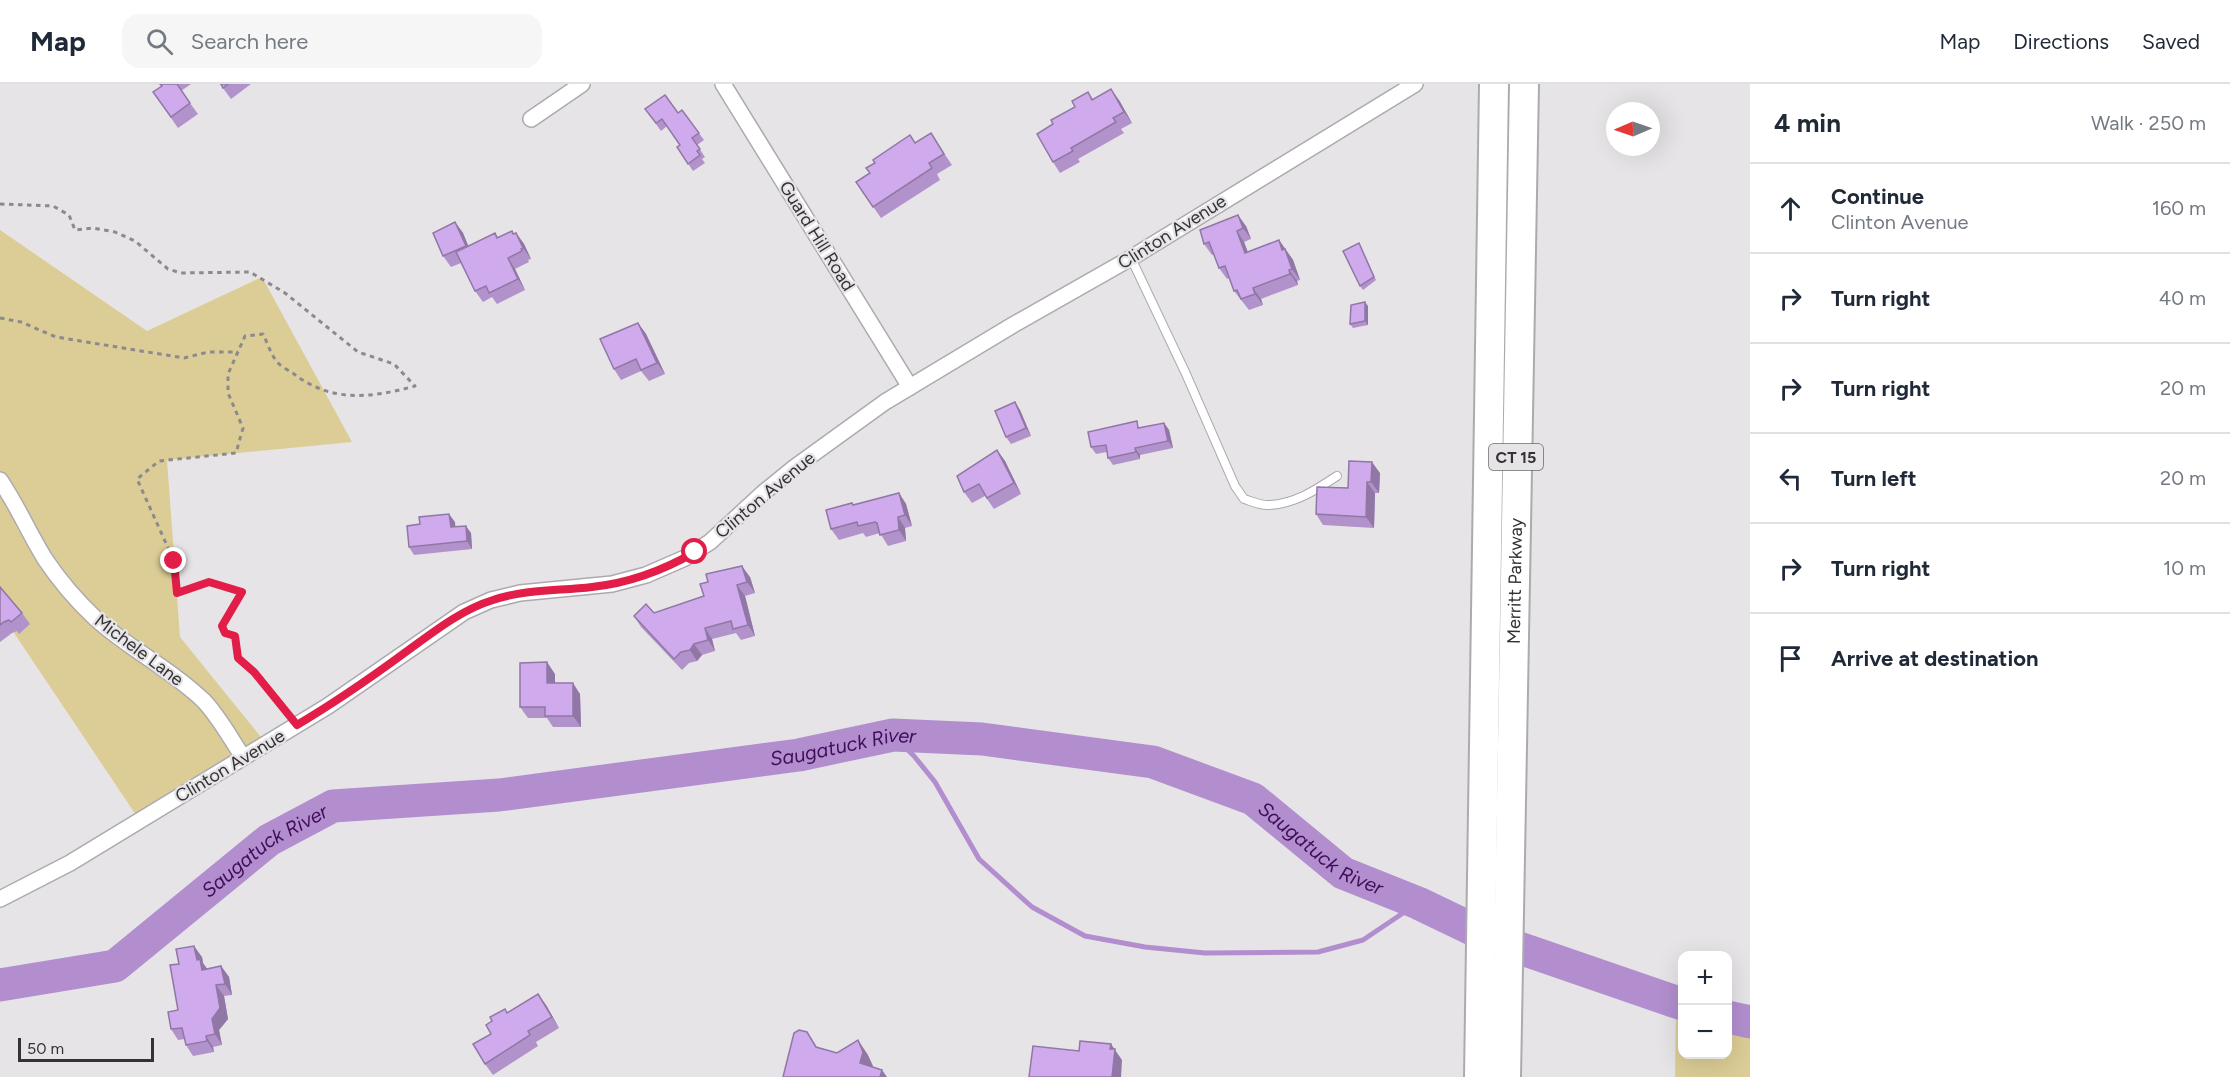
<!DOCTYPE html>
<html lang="en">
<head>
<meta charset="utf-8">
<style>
	body { margin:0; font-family:Figtree,sans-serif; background:#f6f6f7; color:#1f2937 }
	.controls { position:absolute; right:18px; bottom:18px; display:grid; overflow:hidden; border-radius:12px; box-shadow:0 6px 24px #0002 }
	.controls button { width:54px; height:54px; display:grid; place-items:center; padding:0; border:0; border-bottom:2px solid #e0e1e3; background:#fff; color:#1f2937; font:30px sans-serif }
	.compass { position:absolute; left:1606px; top:18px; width:54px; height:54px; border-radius:50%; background:#fff; box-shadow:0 6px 24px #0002; rotate:268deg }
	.scale { position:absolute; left:18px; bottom:15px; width:136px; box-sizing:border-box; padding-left:6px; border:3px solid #343334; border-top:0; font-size:16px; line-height:21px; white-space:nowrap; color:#343334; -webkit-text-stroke:4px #e6e4e7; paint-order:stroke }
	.stop { position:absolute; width:18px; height:18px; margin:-14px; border:4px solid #e11d48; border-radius:50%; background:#fff }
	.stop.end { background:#e11d48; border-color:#fff; box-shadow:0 2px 6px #0008 }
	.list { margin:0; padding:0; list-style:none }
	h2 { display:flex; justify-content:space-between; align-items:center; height:78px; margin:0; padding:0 24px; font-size:26px }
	h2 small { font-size:20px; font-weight:400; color:#747a83 }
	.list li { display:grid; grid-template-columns:39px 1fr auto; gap:18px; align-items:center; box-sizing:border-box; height:90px; padding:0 24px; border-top:2px solid #e0e1e3 }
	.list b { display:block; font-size:22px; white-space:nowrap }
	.list p { margin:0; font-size:20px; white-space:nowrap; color:#747a83 }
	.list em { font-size:20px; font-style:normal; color:#747a83 }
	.icon { flex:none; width:33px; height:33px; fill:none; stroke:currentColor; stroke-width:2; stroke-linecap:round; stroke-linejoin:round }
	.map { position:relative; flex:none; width:1750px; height:993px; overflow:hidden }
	header { display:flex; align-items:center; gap:36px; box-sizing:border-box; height:84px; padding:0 30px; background:#fff; border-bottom:2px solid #e0e1e3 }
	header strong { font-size:28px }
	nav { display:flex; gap:33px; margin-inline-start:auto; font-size:21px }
	.search { width:420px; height:54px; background:#f6f6f7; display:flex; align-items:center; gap:15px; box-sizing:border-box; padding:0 21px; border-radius:18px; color:#747a83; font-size:22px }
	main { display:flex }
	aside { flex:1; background:#fff }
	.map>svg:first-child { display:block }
	.green { fill:#dccd96 }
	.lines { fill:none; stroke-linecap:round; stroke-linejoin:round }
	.stream { stroke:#b28ece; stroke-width:5 }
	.river { stroke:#b28ece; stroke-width:33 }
	.service-casing { stroke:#acaaae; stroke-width:10 }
	.minor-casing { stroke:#acaaae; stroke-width:18 }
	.motorway-casing { stroke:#acaaae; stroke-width:32 }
	.path { stroke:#8b8a8c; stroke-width:3; stroke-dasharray:4.5 4.5; stroke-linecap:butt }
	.service { stroke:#fff; stroke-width:8 }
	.minor { stroke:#fff; stroke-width:15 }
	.motorway { stroke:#fff; stroke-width:28 }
	.wall { fill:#b292cb }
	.shaded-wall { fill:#9177a5 }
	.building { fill:#cfaaec; stroke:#9177a5; stroke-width:1.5 }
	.route { stroke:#e11d48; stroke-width:8 }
	.labels { text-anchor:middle; stroke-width:4.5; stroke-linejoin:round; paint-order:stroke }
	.shield { fill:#e6e4e7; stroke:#69686a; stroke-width:1.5 }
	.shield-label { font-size:16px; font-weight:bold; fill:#343334 }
	.street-label { font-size:18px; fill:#343334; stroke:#e6e4e7 }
	.water-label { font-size:20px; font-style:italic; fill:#3f0e5b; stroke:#e6e4e7 }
</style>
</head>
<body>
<header>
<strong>Map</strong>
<div class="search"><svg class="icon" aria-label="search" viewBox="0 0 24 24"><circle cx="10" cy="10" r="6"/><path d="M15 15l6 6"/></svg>Search here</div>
<nav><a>Map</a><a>Directions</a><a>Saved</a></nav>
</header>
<main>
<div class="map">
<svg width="1750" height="993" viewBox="0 0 1750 993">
	<rect width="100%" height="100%" fill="#e6e4e7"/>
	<g class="green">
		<path d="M0,146L147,247L262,193L352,358L167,376L180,553L269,663L142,740L0,528Z"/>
		<path d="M1676,926L1682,928V970H1728V942L1750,946V993H1675Z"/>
	</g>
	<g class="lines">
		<path class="stream" d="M893,651L914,672L935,698L979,775L1032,823L1085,852L1145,863L1205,869L1318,868L1363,856L1418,819"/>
		<g class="river">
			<path id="s1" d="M0,901L115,882L269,756L333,722L499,711L799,671L893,651L982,655L1153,678L1253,715L1343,789L1418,819L1493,855L1682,920"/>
			<path d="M1728,933L1750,938"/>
		</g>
		<defs>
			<path id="service" d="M1131,174L1186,290L1235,402L1244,415C1251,417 1259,421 1267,421C1293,421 1316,406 1337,392"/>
			<g id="minor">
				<path d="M723,0L910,303"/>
				<path d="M531,35L582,0"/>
				<path d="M0,396C17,421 29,449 45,475C59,496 77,517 95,534C129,565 171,585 204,617C219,633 231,655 243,673"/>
				<path d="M0,815L70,779L328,622L464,528L491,516L520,509L612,500L646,491L685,474L710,458L763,409L795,383L885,318L1013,241L1131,174L1415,0"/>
			</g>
			<g id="motorway">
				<path d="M1479,993L1494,0"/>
				<path id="s2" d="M1506,993L1524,0"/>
			</g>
		</defs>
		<use href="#service" class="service-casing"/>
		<use href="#minor" class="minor-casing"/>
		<use href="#motorway" class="motorway-casing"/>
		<g class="path">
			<path d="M0,120L53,122L69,131L75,146L93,144L115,148L135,157L168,185L181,189L250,188L285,209L358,268L394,280L415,302C371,314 332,319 294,290C288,286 279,282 275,275C270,268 267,258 263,250L245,252L228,290V309L243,344L236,369L159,377L137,395L174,477L177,509L209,498L242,508L222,542L225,549L235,552L238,574L254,588L287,627"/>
			<path d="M0,234L21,238L56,253L184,274L208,268H238"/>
		</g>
		<use href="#service" class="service"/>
		<use href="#minor" class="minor"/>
		<use href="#motorway" class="motorway"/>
	</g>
	<g class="wall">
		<path d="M160,0H191L181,7L198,30L178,44L153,8L162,2Z"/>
		<path d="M220,0H251L231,15Z"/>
		<path d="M1088,8L1093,15L1119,16L1132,39L1121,45L1124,49L1078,75L1080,78L1060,89L1053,78L1075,23Z"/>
		<path d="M645,25L678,29L682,26L704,56L697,61L705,73L702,75L705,79L693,87L677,63L680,61L667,42L661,47Z"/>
		<path d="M915,59L938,60L952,81L937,90L940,96L881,134L856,98Z"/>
		<path d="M455,138L463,149L468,162L495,149L498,153L516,149L524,160L531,175L528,176L529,178L515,185L525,206L497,220L492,213L483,218L475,207L461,179L451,183L443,172Z"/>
		<path d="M1246,142L1251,155L1244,158L1248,168L1279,156L1293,176L1300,196L1297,197L1298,201L1261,215L1263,221L1249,226L1234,207L1229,194L1227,195L1219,184L1214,170L1212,171L1204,160Z"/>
		<path d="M1359,159L1361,163L1376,196L1363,206L1360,202Z"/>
		<path d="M1368,222V241L1353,244L1350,240Z"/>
		<path d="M638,239L646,250L665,290L649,297L641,287L621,296L614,285Z"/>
		<path d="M1015,318L1020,326L1031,352L1011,360L1006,353Z"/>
		<path d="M1164,339L1169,346L1173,364L1140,371V375L1113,381L1108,374L1107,368L1096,370L1091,363L1142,344Z"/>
		<path d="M997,366L1005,377L1021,410L994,425L985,412L972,419L964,408Z"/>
		<path d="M1380,389L1379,409H1375L1374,444L1323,441L1316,430L1348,404Z"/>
		<path d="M899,409L906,420L912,442L905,444L906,457L888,462L880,449L866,453L863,449L839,456L831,445L852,419L853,421Z"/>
		<path d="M455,438V443L471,449L472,465L414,471L409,463Z"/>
		<path d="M750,493L755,509L745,512L755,552L741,556L736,549L712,555L715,567L702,571L697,577L689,579L682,586L641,543L634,532L654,529L704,512Z"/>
		<path d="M0,503L22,529L30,540L19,550L17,547L12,549L0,558Z"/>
		<path d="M555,590V599L580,610L581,643H553L547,634H528L520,623Z"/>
		<path d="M202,873L203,879L207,885L221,882L229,893L232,911L224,912L228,935L219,946L222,961L213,963L214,968L193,972L186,961L185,955L178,956L171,945L178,926L179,880Z"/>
		<path d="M546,921L559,944L536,958L538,962L493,991L485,980L491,950Z"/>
	</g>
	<g class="shaded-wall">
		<path d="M1111,5L1119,16L1132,39L1124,28Z"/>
		<path d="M1238,131L1246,142L1251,155L1243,144Z"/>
		<path d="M455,138L463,149L473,173L466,162Z"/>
		<path d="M1237,147L1244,158L1252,180L1245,169Z"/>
		<path d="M516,149L524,160L531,175L523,164Z"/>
		<path d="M1279,156L1293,176L1300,196L1292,185L1282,166Z"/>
		<path d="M508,174L515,185L525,206L518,195Z"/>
		<path d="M1289,186L1297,197L1298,201L1290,190Z"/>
		<path d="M1253,204L1261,215L1263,221L1255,210Z"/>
		<path d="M1365,218L1368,222V241L1365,237Z"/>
		<path d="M638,239L646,250L665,290L657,279Z"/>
		<path d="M1015,318L1020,326L1031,352L1026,344Z"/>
		<path d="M1164,339L1169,346L1173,364L1168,357Z"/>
		<path d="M1135,364L1140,371V375L1136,368Z"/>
		<path d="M997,366L1005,377L1021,410L1014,399Z"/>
		<path d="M1372,378L1380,389L1379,409L1371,398Z"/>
		<path d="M1367,398L1375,409L1374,444L1366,433Z"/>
		<path d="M899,409L906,420L912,442L905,431Z"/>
		<path d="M449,430L455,438L456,451L451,443Z"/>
		<path d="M898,433L905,444L906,457L899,446Z"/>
		<path d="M466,442L471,449L472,465L467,457Z"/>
		<path d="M742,482L750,493L755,509L747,498Z"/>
		<path d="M737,501L745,512L755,552L748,541Z"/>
		<path d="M705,544L712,555L715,567L708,556Z"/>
		<path d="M694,560L702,571L697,577L690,566Z"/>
		<path d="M547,578L555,590V610L547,599Z"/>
		<path d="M573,599L580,610L581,643L573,632Z"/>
		<path d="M194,862L202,873L203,879L208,886H202L197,876Z"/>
		<path d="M221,882L229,893L232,911L225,900Z"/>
		<path d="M216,901L224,912L228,935L219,946L222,961L215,950L212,935Z"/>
		<path d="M538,910L546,921L559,944L552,933Z"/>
		<path d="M206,952L213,963L214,968L207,957Z"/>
		<path d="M858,956L868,971L873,982L870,993L860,979Z"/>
		<path d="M1111,960L1122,976L1121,993H1112L1110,965Z"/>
		<path d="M882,986L887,993H880Z"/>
	</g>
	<g class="building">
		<path d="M160,0H177L190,19L171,33L153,8L162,2Z"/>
		<path d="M221,0H228L223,4Z"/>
		<path d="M1111,5L1124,28L1113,34L1116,38L1071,64L1073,67L1053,78L1037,50L1053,40L1051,36L1075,23L1072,17L1088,8L1092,16Z"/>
		<path d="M665,11L678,29L682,26L699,49L692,54L700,65L697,67L700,71L688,80L677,63L680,61L662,35L656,39L645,25Z"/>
		<path d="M931,49L944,70L929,79L932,84L873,123L856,98L870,89L866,84L875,79L873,76L910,51L915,59Z"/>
		<path d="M1238,131L1243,144L1237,147L1245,169L1279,156L1282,166L1285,165L1292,185L1289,186L1290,190L1253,204L1255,210L1241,215L1237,206L1234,207L1225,182L1219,184L1209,158L1204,160L1200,146Z"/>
		<path d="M455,138L466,162L443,172L433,149Z"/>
		<path d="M512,147L513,150L516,149L523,164L521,165L522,167L508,174L518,195L489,209L486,202L475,207L456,168L495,149L497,154Z"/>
		<path d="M1359,159L1374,193L1360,202L1343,167Z"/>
		<path d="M1365,218V237L1350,240L1351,221Z"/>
		<path d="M638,239L657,279L641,286L636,275L614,285L600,255Z"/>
		<path d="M1015,318L1026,344L1006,353L995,327Z"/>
		<path d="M1137,337L1138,344L1164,339L1168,357L1135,364L1136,368L1108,374L1106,361L1091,363L1088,348Z"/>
		<path d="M997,366L1014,399L987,414L979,400L964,408L957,392Z"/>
		<path d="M1349,377L1372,378L1371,398H1367L1366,433L1316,430L1317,403L1348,404Z"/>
		<path d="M899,409L905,431L898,433L899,446L880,451L877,439L875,438L858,442L857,438L831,445L826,426L852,419L853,421Z"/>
		<path d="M449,430L451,443L466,442L467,457L409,463L407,442L420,440L419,433Z"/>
		<path d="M742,482L747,498L737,501L748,541L733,545L731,537L705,544L708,556L694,560L690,566L681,568L674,575L634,532L646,520L654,529L704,512L700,500L708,498L706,490Z"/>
		<path d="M0,503L22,529L11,538L9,536L4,538L0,541Z"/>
		<path d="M547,578V599H573V632H545V623H520V579Z"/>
		<path d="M194,862L197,876L200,875L202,886L221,882L225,900L216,901L220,924L212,935L215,950L206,952L207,957L186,961L182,944L171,945L168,928L178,926L170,881L179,880L176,865Z"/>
		<path d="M538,910L552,933L528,947L530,951L485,980L473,960L491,950L486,941L492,937L490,933L505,925L507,929Z"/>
		<path d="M799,946L807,948L816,963L837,969L858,956L863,968L860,979L882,986L880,993H783L794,949Z"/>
		<path d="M1080,957L1111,960L1110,965H1115L1112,993H1029L1033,962L1079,967Z"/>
	</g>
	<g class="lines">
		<path class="route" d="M174,477L177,509L209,498L242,508L222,542L225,549L235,552L238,574L254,588L297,641C334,619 369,595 403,570C431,550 460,526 493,516C525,505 559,507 592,503C629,499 664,486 695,468"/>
	</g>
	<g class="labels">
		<rect class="shield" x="1489" y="360" width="54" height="26" rx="4.5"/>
		<g class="shield-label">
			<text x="1516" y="379">CT 15</text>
		</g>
		<g class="street-label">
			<text transform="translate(1172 148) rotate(-32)" y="6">Clinton Avenue</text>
			<text transform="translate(817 152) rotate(58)" y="6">Guard Hill Road</text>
			<text transform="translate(765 411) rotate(-40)" y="6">Clinton Avenue</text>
			<text dy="6" stroke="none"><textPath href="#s2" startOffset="496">Merritt Parkway</textPath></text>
			<text transform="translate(139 566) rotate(37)" y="6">Michele Lane</text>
			<text transform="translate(230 682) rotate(-31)" y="6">Clinton Avenue</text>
		</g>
		<g class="water-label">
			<text dy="7" stroke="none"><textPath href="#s1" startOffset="902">Saugatuck River</textPath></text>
			<text dy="7" stroke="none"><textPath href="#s1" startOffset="1406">Saugatuck River</textPath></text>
			<text dy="7" stroke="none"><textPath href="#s1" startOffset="306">Saugatuck River</textPath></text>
		</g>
	</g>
</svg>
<div class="controls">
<button>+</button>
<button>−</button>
</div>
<svg class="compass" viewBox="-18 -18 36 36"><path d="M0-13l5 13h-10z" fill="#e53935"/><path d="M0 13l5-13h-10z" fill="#747a83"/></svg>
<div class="scale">50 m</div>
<div class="stop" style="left:695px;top:468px"></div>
<div class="stop end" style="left:174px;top:477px"></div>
</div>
<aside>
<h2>4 min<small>Walk · 250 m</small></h2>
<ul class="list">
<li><svg class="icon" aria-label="ahead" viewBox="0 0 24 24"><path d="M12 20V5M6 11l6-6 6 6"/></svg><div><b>Continue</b><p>Clinton Avenue</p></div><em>160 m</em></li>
<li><svg class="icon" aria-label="right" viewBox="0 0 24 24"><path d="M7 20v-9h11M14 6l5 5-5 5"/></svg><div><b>Turn right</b></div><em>40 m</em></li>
<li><svg class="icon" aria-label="right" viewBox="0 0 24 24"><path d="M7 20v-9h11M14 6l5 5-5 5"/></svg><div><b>Turn right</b></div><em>20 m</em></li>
<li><svg class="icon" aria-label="left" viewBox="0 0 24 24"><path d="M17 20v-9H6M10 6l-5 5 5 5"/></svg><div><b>Turn left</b></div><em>20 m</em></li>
<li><svg class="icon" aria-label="right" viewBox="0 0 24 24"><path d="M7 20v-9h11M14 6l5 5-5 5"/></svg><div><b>Turn right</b></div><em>10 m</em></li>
<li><svg class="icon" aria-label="arrive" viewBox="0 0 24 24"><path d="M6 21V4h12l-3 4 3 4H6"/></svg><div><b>Arrive at destination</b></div></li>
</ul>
</aside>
</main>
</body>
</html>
